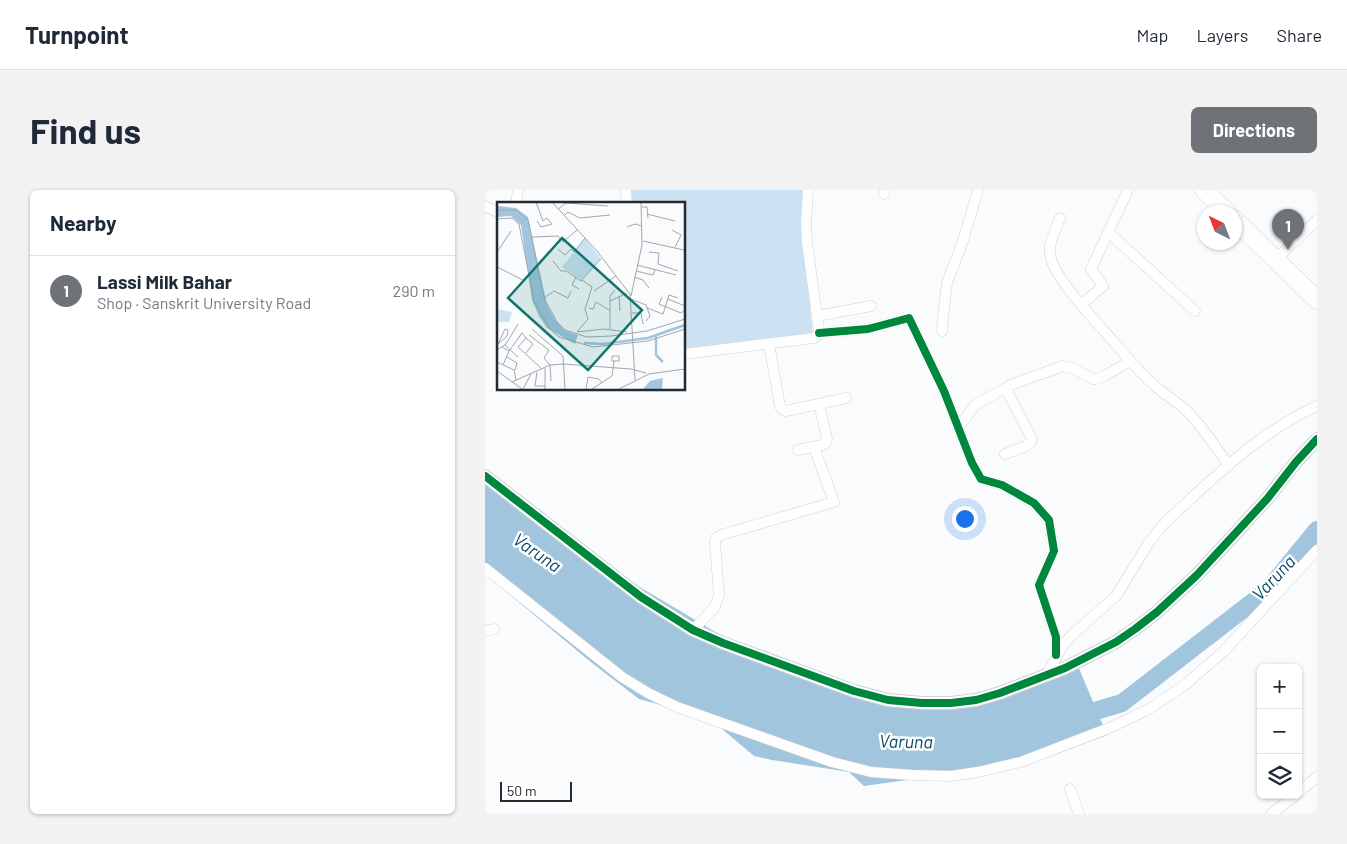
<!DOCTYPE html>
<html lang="en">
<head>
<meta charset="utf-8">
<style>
	body { margin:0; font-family:Barlow,sans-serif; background:#f2f2f3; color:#1f2937 }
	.controls { position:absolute; right:15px; bottom:15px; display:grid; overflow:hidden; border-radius:8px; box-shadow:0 1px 4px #0004 }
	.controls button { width:45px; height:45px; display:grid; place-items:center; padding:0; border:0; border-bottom:1px solid #e0e1e3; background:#fff; color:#1f2937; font:25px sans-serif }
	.compass { position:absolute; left:712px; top:15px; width:45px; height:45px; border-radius:50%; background:#fff; box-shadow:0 1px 4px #0004; rotate:318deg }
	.scale { position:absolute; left:15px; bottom:12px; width:72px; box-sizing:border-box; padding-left:5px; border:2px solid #242a2f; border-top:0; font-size:14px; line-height:18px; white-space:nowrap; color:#242a2f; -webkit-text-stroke:4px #fff; paint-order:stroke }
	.you { position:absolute; left:479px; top:328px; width:18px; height:18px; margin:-12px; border:4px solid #fff; border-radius:50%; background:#1a73e8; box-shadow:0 0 0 8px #1a73e833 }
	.badge { display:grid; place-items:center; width:32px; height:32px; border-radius:50%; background:#6f7377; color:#fff; font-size:16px; font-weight:700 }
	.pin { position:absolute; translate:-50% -41px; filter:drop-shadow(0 1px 2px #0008) }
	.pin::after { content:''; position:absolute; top:26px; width:18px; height:15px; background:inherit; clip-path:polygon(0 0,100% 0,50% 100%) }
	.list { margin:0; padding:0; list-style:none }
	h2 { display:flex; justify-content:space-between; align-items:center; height:65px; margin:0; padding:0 20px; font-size:21px }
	h2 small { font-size:16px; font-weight:400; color:#747a83 }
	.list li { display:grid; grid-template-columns:32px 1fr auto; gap:15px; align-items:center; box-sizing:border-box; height:70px; padding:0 20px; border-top:1px solid #e0e1e3 }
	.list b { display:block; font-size:19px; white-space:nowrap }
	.list p { margin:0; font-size:16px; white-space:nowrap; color:#747a83 }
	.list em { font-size:16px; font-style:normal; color:#747a83 }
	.icon { flex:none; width:28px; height:28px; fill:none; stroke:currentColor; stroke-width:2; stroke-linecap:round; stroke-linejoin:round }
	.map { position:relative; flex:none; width:832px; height:624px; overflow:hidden; border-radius:8px }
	header { display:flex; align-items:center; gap:30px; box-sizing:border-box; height:70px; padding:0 25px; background:#fff; border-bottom:1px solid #e0e1e3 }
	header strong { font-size:24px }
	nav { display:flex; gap:28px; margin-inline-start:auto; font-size:18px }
	.intro { display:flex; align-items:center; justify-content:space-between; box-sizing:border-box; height:120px; padding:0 30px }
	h1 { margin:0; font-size:35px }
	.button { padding:12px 22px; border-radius:8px; background:#6f7377; color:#fff; font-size:18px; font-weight:700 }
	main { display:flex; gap:30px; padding:0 30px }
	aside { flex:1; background:#fff; border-radius:8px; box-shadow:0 1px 4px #0004 }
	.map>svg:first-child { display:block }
	.green { fill:#cce2f2 }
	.water { fill:#a2c5de }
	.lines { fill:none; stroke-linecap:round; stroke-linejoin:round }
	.river { stroke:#a2c5de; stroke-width:18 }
	.minor-casing { stroke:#cfd3d6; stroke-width:11 }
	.tertiary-casing { stroke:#cfd3d6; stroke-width:14 }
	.trunk-casing { stroke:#cfd3d6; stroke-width:19 }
	.minor { stroke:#fefeff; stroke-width:10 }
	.tertiary { stroke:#fefeff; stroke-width:12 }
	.trunk { stroke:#fefeff; stroke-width:18 }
	.cycleway-casing { stroke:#fff; stroke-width:11 }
	.cycleway { stroke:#00873e; stroke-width:8 }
	.labels { text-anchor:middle; stroke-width:5; stroke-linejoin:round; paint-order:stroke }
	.water-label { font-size:18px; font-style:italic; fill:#084768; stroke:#fff }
	.inset-river { fill:none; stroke:#a2c5de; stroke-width:2.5 }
	.inset-road { fill:none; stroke:#a4a7ab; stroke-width:1 }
	.view { fill:#0f766e; fill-opacity:0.15; stroke:#0f766e; stroke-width:2.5 }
	.inset-edge { fill:none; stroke:#242a2f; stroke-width:2.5 }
</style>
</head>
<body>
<header>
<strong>Turnpoint</strong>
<nav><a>Map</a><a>Layers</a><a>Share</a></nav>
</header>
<div class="intro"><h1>Find us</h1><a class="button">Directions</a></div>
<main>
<aside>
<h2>Nearby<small></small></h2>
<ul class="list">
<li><span class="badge">1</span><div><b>Lassi Milk Bahar</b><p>Shop · Sanskrit University Road</p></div><em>290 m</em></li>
</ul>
</aside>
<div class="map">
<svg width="832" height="624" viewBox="0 0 832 624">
	<rect width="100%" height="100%" fill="#f9fbfd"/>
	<path class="green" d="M141,0H322L317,35L328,146L199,161V14H142Z"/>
	<path class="water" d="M0,279L128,381L259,459L386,508L497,513L593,476L622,545L550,572L379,596L364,582L287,570L269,566L224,528L154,509L107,473L24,404L0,383Z"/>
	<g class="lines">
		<path class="river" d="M590,527L637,513L783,400L832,340"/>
		<defs>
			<g id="minor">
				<path d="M141,0L142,14"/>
				<path d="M399,4L400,0"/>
				<path d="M31,14L33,0"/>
				<path d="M0,16L14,23"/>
				<path d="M575,28C571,39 563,53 565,65C569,87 605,125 620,142C636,160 651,179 669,195C679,205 692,211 702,221C718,237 730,257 744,275"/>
				<path d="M623,42L710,121"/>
				<path d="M791,69L832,30"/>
				<path d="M596,115L618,96L606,79L643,0"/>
				<path d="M332,126L386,116"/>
				<path d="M457,141L458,127L462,93L478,51L493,0"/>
				<path d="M334,143L383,139L424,128L459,201L487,273L496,289L517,295L549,313L564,330L569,361L554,395L571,447V465"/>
				<path d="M284,154L295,216L298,220L301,221L361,208"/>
				<path d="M199,164L329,148L333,145L334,140L322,53L321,30L323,0"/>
				<path d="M473,238L491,214L523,197"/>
				<path d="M313,260L337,255L341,253L342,248L334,214"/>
				<path d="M520,264L541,256L546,252L547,249L522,201V199L525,195L578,176L587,178L608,189H611L621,185L645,171"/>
				<path d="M0,378L137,487L163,503L192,517L347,572L386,582L427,585L466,586L493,582L536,572L624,538L664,519L700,495L739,461L832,360"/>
				<path d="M208,440L230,417L234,405L230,352L231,348L236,345L349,312L329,257"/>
				<path d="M0,441L9,439"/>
				<path d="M561,486L578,455L587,445L631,406L663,354L675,338L687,326C732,285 776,241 832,216"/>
				<path d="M585,599L594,624"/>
				<path d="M813,603L832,587"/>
				<path d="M786,624L811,605"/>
			</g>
			<path id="tertiary" d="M0,286L156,407L208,440L238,453L369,501L403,510L437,513H466L491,510L515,503L580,478L631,452L650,439L672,422L712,385L782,309L811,272L832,249"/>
			<g id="trunk">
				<path d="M719,0L742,22"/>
				<path d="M749,29L832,110"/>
			</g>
		</defs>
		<use href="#minor" class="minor-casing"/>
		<use href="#tertiary" class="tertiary-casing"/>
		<use href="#trunk" class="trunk-casing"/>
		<use href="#minor" class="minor"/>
		<use href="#tertiary" class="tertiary"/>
		<use href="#trunk" class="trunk"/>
		<defs>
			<g id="cycleway">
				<path d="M334,143L383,139L424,128L459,201L487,273L496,289L517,295L549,313L564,330L569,361L554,395L571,447V465"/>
				<path d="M0,286L156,407L208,440L238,453L369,501L403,510L437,513H466L491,510L515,503L580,478L631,452L650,439L672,422L712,385L782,309L811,272L832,249"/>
			</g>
		</defs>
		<use href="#cycleway" class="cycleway-casing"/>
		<use href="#cycleway" class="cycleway"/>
	</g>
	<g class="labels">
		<g class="water-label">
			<text transform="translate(52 363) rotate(35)" y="6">Varuna</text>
			<text transform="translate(789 388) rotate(-47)" y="6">Varuna</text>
			<text transform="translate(421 552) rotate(1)" y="6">Varuna</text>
		</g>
	</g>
	<g transform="translate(12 12)">
		<rect width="188" height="188" fill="#f9fbfd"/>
		<path d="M88,36L104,57L84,78L65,65ZM0,107L15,110L12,120H0Z" fill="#cce2f2"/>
		<path d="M0,4L19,6L31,15L50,103L58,118L68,129L81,133L78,142L50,126L42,114L35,98L24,23L14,14L0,15ZM166,176L165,187H146L153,179Z" fill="#a2c5de"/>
		<path class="inset-river" d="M159,133V153L166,160M87,141L106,142L151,136L188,123"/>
		<path class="inset-road" d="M39,0L46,19L50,16L55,22L44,25L40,19M55,0L99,48L133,92L138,178M145,5H150L151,16M61,7L69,1L111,4M0,8H19L31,18L47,96L60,120L68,128L90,135L114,134L150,129L188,117M150,12L178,19M68,13L71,10L83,16L113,13M0,17L15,16L22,22L37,99L52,126L62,135L96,145L151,139L188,127M130,25L138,22L145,24M175,28L184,33L178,45M35,35L61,34L66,40L80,28M146,39L187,48M61,47L68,53L74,47L77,50L88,36M0,50L14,29M152,50L162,51L161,62L181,69M56,59L64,69H69L84,79L104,57M140,63L179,73M0,65L28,79M139,69L156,73L158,68M79,75L75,83L82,87M137,75L146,78L152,86M97,89L119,74M122,94L123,109M134,94L145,43L144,0M165,95L162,102L184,111L188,108M47,96L57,89L71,96L74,89M134,97L149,103L153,114L149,119M171,97L188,104M113,99L130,91M92,106L96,107L99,100L112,108M150,106L166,112L172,93L181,96M135,111H144L146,122M35,127L66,154L68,187M113,127V94L118,88M80,130L91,117L88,107L95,85L85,78M80,130L107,127L130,130M32,133L52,148L47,156L53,163L54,179M1,142L8,127M0,143L10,134L11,128L8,127M8,143L21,155M5,145L12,149L6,163M0,148L9,142L21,122M12,149L25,131L29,136L21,145L45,167M29,151L36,142L29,136M115,154H122V159H115ZM10,155L20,161L18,168M0,160L17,168L19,178M0,169L25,187M40,170L38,184H48M15,180L53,163L66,162L134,167L149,171M26,187L34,172M48,187V166M89,187L91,175L102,177L105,181M95,187L115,174L117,159M122,187L152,172L188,167"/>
		<path class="view" d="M65,36L145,108L91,168L11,96Z"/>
		<rect width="188" height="188" class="inset-edge"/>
	</g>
</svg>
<div class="controls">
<button>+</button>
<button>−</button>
<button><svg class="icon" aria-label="layers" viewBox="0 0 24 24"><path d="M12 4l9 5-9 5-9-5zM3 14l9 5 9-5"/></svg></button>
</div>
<svg class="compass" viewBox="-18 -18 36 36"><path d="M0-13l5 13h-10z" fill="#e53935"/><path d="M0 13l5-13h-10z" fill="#747a83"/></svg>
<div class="scale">50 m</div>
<div class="you"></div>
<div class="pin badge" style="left:803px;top:60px">1</div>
</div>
</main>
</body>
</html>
